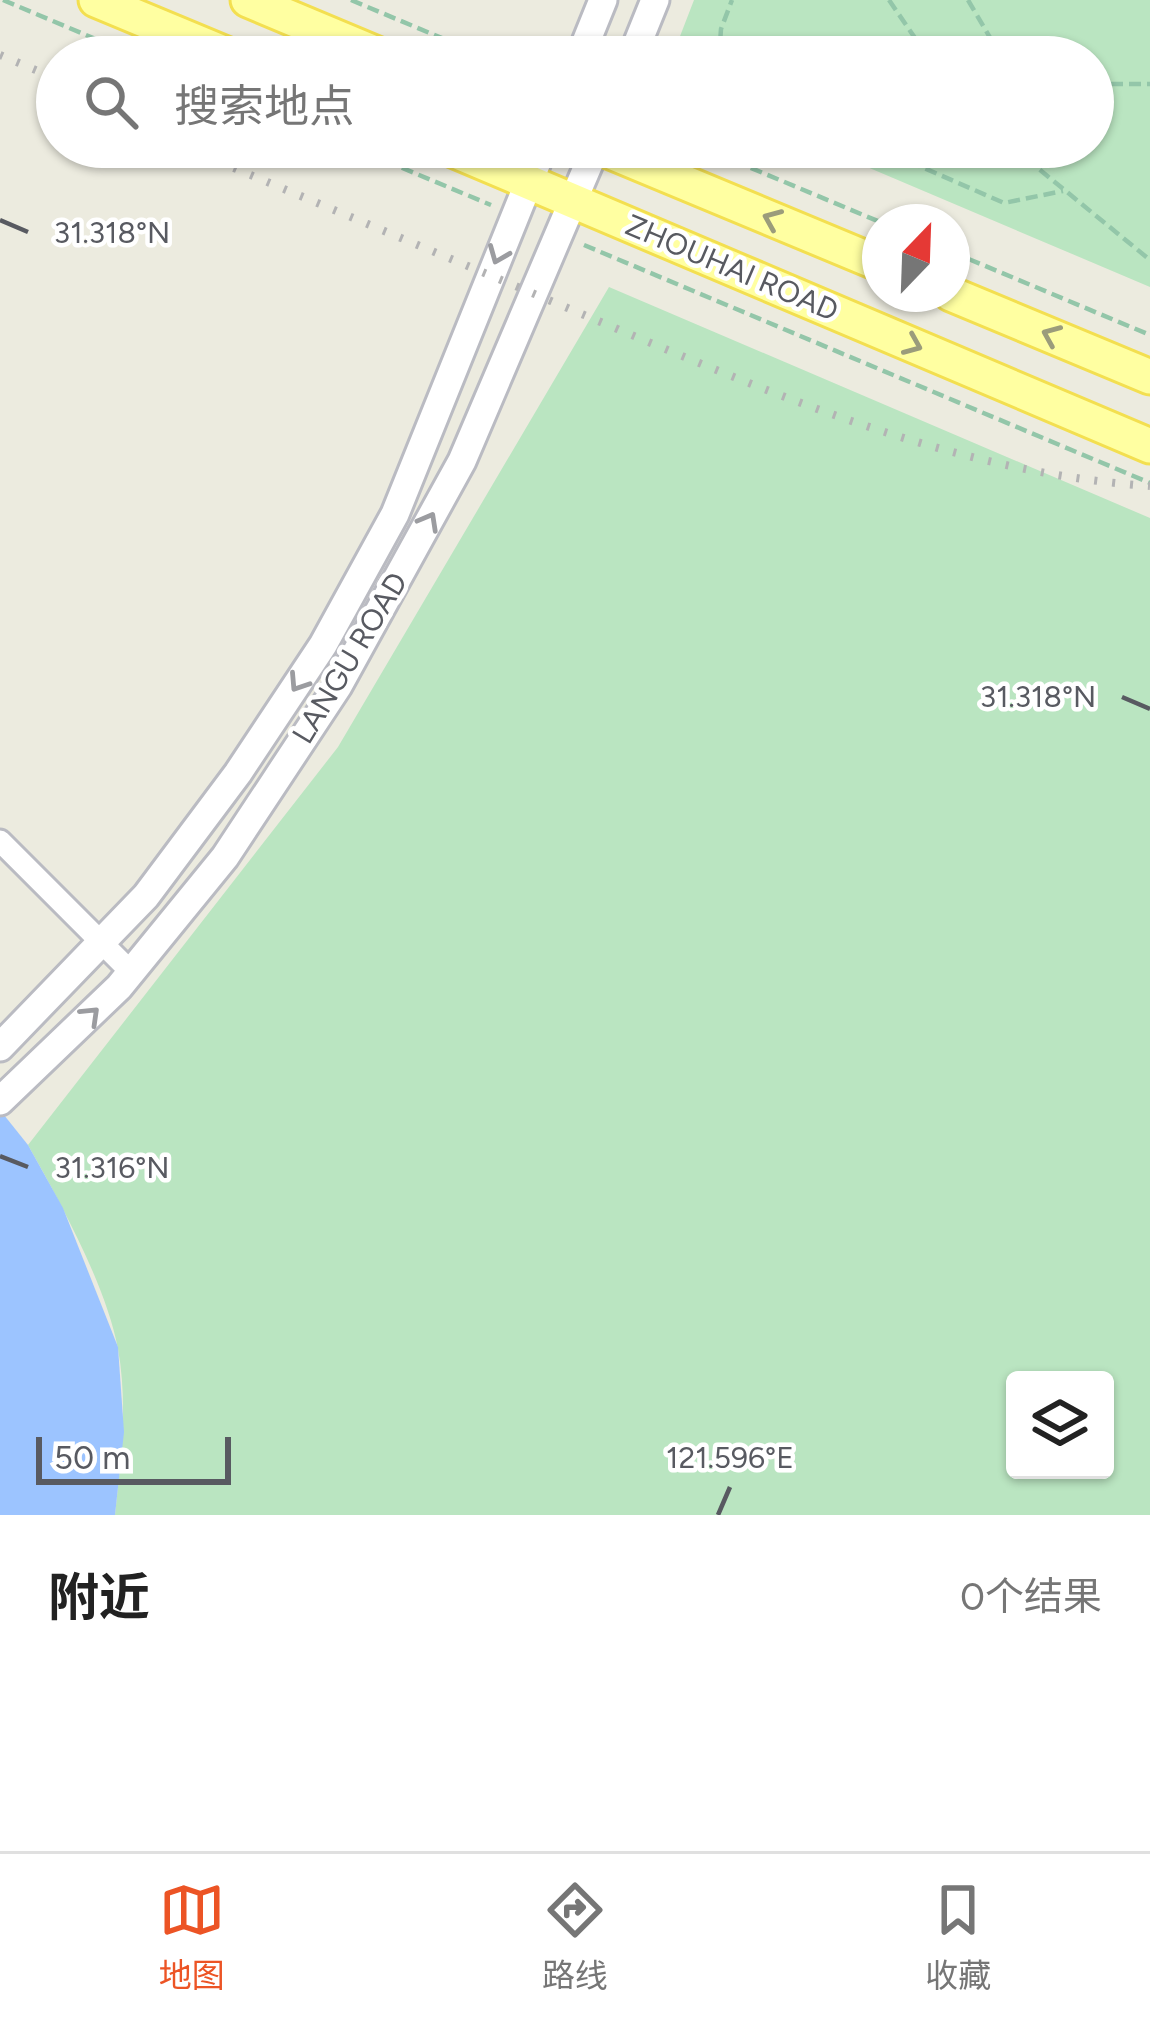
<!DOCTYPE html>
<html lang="zh">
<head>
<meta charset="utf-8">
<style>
	body { margin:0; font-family:Figtree,"Noto Sans SC",sans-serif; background:#f2f2f2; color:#222 }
	.controls { position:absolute; right:36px; bottom:36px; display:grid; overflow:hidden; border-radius:12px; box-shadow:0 3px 9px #0004 }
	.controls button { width:108px; height:108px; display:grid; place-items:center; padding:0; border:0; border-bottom:3px solid #e0e0e0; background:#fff; color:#222; font:60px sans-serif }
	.compass { position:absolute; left:862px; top:204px; width:108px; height:108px; border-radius:50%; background:#fff; box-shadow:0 3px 9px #0004; rotate:23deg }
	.scale { position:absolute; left:36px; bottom:30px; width:195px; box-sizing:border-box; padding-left:12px; border:6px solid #585a61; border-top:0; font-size:33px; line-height:42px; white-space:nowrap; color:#585a61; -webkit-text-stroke:9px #fff; paint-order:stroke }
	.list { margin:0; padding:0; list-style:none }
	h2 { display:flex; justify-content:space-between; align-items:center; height:156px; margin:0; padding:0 48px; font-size:51px }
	h2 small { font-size:39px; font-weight:400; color:#767676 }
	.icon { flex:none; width:66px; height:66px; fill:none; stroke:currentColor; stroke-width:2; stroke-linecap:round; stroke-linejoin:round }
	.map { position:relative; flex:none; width:1150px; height:1515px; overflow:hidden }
	.search { position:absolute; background:#fff; box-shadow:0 3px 9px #0004; left:36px; right:36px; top:36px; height:132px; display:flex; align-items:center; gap:30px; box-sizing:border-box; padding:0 42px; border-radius:66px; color:#767676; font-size:45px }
	.sheet { height:336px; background:#fff }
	nav { display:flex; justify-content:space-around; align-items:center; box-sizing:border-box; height:168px; border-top:3px solid #e0e0e0; background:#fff; font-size:33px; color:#767676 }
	nav a { display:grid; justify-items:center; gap:6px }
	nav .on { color:#ec5425 }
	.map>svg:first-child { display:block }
	.green { fill:#bae5c1; fill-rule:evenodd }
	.water { fill:#9cc4ff }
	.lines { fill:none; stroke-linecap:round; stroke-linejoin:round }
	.minor-casing { stroke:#babbc2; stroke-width:27 }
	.tertiary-casing { stroke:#babbc2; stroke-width:33 }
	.primary-casing { stroke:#f3df50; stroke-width:39 }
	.path { stroke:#93c6a9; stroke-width:4.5; stroke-dasharray:12 6; stroke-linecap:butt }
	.minor { stroke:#fff; stroke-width:21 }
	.tertiary { stroke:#fff; stroke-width:27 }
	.primary { stroke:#ffffa1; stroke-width:33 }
	.rail { stroke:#b3b3b4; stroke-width:8; stroke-dasharray:3 15; stroke-linecap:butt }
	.oneway { stroke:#9b9c7b }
	.oneway2 { stroke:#9b9ca0 }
	.ticks { fill:none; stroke:#585a61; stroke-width:4.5 }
	.labels { text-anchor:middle; stroke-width:9; stroke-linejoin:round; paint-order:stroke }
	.street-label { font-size:30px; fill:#585a61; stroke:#fff }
	.ticks-label { font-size:30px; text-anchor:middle; fill:#585a61; stroke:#fff; stroke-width:9; stroke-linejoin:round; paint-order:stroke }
</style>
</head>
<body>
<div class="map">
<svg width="1150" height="1515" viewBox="0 0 1150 1515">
	<rect width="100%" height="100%" fill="#ecebdf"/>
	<g class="green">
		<path d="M694,0H1150V287L820,147H1093V57H672Z"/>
		<path d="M609,287L1150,518V1515H115C121,1460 128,1404 118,1349C106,1285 60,1202 28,1145L338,747ZM1015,1380H1105V1470H1015Z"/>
	</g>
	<path class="water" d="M0,1110L28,1145L63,1208L118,1347L124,1432L115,1515H0Z"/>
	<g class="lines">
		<defs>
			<path id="minor" d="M0,841L131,972"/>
			<g id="tertiary">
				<path d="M580,57L603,0"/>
				<path d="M632,57L655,0"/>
				<path d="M0,1047L146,896L238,773L323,645L395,514L543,147"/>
				<path d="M0,1101L119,987L225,857L338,686L462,461L596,147"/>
			</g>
			<g id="primary">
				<path d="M96,0L233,57"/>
				<path d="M248,0L384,57"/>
				<path d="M446,147L1150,446"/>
				<path d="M599,147L880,264"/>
				<path d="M951,294L1150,377"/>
			</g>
		</defs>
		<use href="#minor" class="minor-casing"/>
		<use href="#tertiary" class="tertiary-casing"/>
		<use href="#primary" class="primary-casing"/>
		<g class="path">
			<path d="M3,0L138,57"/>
			<path d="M351,0L487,57"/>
			<path d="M889,0L928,57"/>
			<path d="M968,0L995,46L1010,57"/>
			<path d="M719,57L721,29L732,0"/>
			<path d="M1093,84H1150"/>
			<path d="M352,147L491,205"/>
			<path d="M701,147L880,222"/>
			<path d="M876,147L1004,203L1063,191"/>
			<path d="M1012,147L1150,260"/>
			<path d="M584,245L1150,483"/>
			<path d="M952,252L1150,335"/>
		</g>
		<use href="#minor" class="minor"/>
		<use href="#tertiary" class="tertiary"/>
		<use href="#primary" class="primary"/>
		<g class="rail">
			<path d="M0,55L57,79"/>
			<path d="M184,147C324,206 464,264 603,323C780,397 957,473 1150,486"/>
		</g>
	</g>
	<defs><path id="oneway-chevron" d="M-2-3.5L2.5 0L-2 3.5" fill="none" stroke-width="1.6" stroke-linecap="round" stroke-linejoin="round" transform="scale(3)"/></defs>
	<g class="oneway">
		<use href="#oneway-chevron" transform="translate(772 219) rotate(-157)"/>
		<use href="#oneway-chevron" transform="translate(1051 335) rotate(-157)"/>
		<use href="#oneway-chevron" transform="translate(913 345) rotate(23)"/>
	</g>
	<g class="oneway2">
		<use href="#oneway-chevron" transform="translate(498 255) rotate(112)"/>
		<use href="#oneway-chevron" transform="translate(429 521) rotate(-61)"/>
		<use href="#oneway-chevron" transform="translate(298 683) rotate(123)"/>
		<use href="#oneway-chevron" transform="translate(91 1015) rotate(-44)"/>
	</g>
	<path class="ticks" d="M0,220L28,232M1122,697L1150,709M0,1156L28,1167M718,1515L730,1487"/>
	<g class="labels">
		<g class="street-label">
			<text transform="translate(732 268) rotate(23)" y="10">ZHOUHAI ROAD</text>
			<text transform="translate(350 658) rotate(-59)" y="10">LANGU ROAD</text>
		</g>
	</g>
	<g class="ticks-label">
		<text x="112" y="243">31.318°N</text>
		<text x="1038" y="707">31.318°N</text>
		<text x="112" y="1178">31.316°N</text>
		<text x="730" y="1468">121.596°E</text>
	</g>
</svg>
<div class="controls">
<button><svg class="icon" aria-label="layers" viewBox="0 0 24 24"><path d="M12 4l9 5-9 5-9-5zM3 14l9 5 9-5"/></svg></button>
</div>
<svg class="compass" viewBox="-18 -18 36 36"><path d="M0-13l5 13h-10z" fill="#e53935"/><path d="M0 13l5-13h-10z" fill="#767676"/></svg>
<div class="scale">50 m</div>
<div class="search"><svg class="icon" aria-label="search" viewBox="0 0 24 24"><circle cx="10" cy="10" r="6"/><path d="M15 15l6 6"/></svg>搜索地点</div>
</div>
<section class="sheet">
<h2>附近<small>0个结果</small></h2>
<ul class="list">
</ul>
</section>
<nav>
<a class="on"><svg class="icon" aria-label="map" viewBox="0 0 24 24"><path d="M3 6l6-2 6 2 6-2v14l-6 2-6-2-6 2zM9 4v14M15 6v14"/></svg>地图</a>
<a><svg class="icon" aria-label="directions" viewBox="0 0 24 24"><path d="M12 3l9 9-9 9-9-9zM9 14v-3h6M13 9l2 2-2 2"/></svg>路线</a>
<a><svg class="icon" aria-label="saved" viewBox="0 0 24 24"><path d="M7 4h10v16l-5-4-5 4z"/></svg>收藏</a>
</nav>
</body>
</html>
